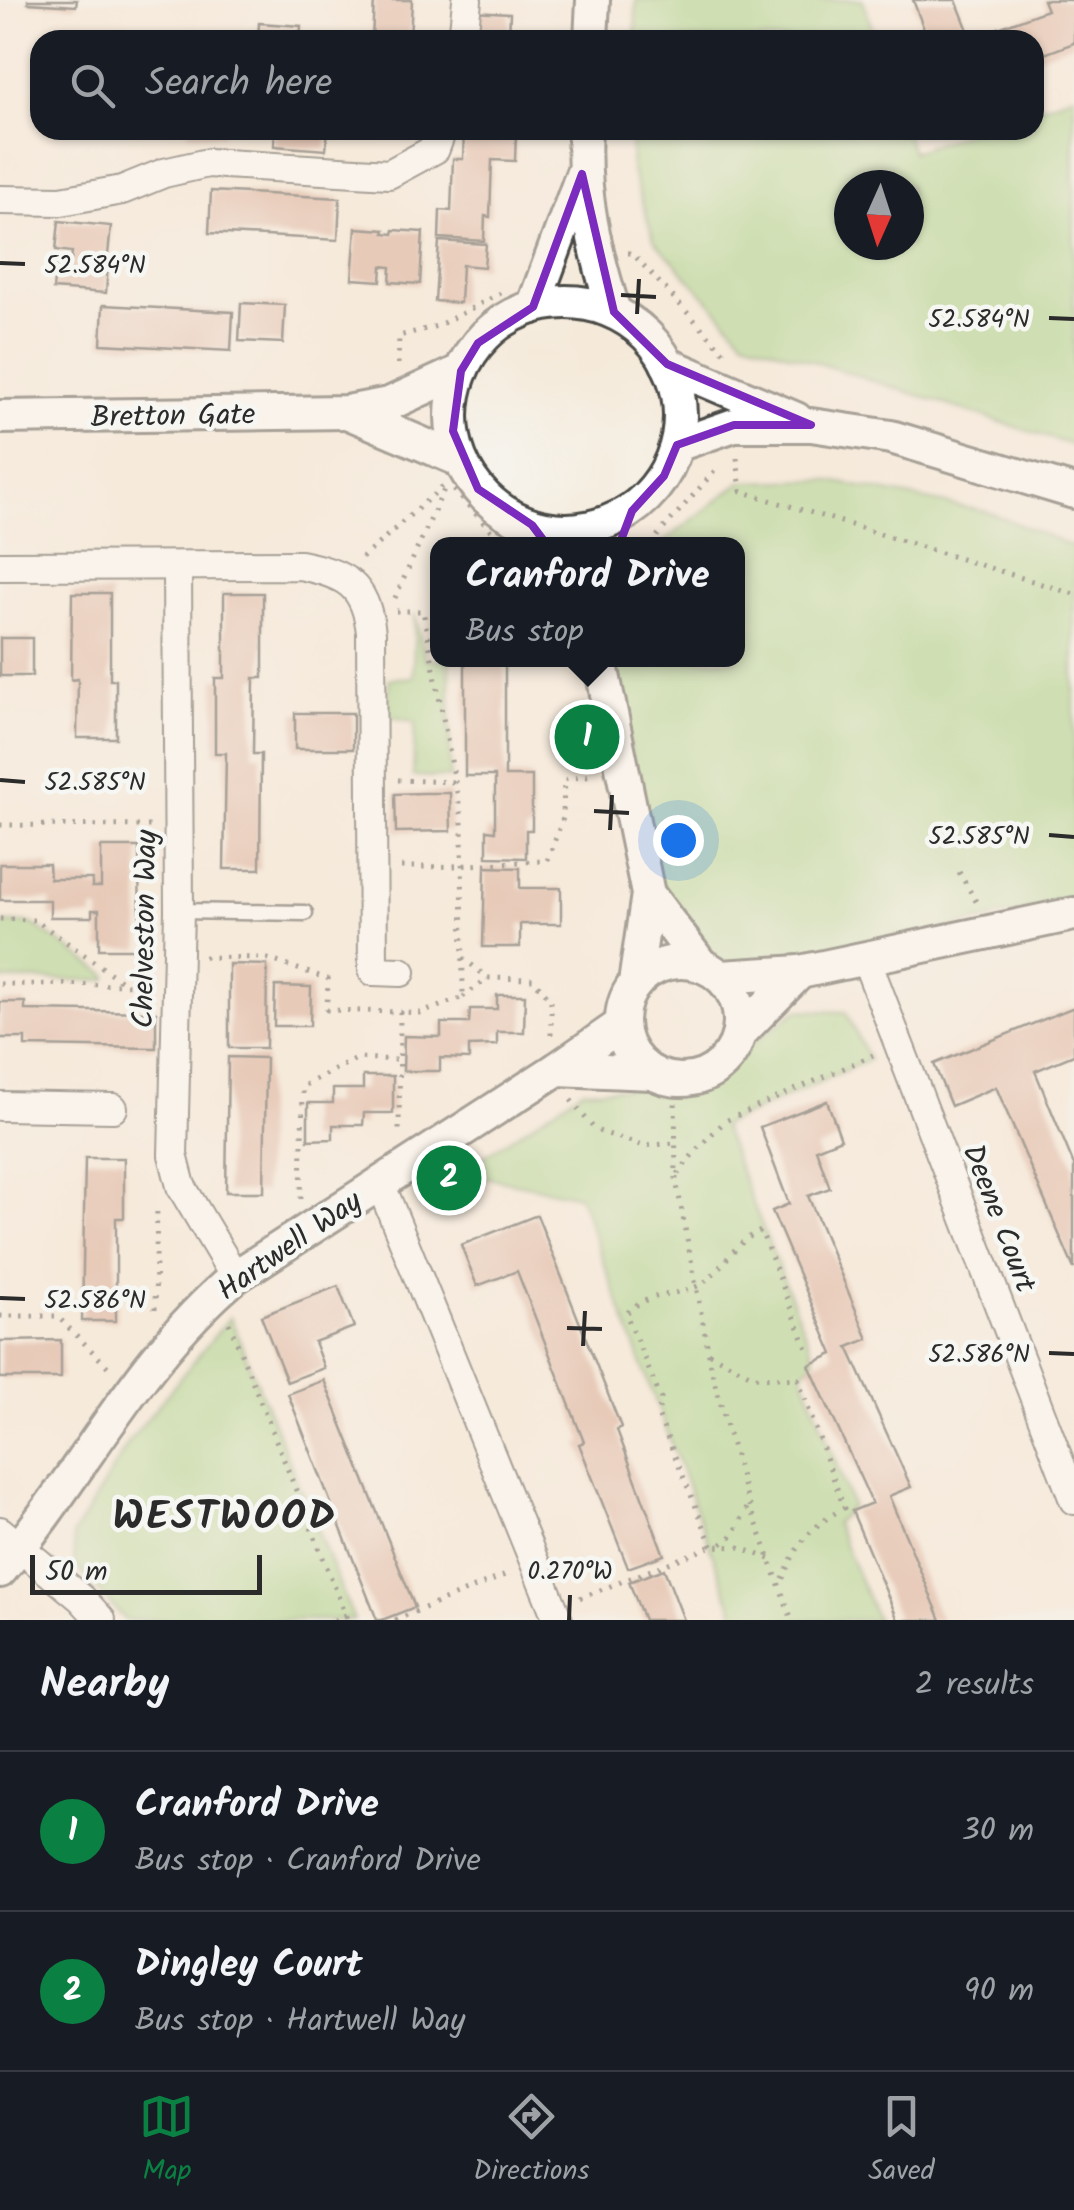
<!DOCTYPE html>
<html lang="en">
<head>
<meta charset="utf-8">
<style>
	body { margin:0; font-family:Kalam,sans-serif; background:#20242c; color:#f1f3f6 }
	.compass { position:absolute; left:834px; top:170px; width:90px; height:90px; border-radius:50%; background:#171b24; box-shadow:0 2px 8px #0004; rotate:183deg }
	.scale { position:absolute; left:30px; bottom:25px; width:232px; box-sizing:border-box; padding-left:10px; border:5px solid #2b2b2b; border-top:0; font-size:28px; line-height:35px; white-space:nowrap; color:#2b2b2b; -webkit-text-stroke:8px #f6f6f2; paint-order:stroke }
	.you { position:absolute; left:678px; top:840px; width:35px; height:35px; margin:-25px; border:8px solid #fff; border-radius:50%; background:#1a73e8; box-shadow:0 0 0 15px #1a73e833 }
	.badge { display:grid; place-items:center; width:65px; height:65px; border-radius:50%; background:#0b8043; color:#fff; font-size:32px; font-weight:700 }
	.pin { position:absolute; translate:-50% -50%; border:5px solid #fff; box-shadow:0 2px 10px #0006 }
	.popup { position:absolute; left:430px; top:537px; width:315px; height:130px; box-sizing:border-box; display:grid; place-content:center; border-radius:20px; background:#171b24; filter:drop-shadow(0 2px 8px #0005); font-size:32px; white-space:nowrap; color:#9ea1a6 }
	.popup b { font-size:38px; color:#f1f3f6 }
	.popup::after { content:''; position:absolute; left:50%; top:100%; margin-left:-20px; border:20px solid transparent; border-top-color:#171b24 }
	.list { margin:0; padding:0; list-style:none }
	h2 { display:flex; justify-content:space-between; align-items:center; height:130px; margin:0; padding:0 40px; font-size:42px }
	h2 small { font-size:32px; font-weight:400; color:#9ea1a6 }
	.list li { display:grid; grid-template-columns:65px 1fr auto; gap:30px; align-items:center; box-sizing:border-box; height:160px; padding:0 40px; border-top:2px solid #363941 }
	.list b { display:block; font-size:38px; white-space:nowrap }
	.list p { margin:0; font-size:32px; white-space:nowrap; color:#9ea1a6 }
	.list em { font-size:32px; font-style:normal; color:#9ea1a6 }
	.icon { flex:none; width:55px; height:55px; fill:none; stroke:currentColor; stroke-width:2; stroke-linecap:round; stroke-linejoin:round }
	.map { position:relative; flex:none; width:1074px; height:1620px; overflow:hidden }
	.search { position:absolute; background:#171b24; box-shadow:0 2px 8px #0004; left:30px; right:30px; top:30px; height:110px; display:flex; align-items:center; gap:25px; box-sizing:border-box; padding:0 35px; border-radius:30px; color:#9ea1a6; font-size:38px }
	.sheet { height:450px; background:#171b24 }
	nav { display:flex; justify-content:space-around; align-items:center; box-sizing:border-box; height:140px; border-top:2px solid #363941; background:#171b24; font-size:28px; color:#9ea1a6 }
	nav a { display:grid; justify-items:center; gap:5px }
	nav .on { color:#0b8043 }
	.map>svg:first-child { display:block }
	.green { fill:#a0d383; stroke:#667f57; stroke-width:2.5; fill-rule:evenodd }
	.building { fill:#d7a590 }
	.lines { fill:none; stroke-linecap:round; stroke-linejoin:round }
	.service-casing { stroke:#494845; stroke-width:19 }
	.minor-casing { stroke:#494845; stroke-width:32 }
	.tertiary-casing { stroke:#494845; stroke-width:38 }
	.path { stroke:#494845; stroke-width:5; stroke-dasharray:2.5 8; stroke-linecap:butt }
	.service { stroke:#fff; stroke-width:14 }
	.minor { stroke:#fff; stroke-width:28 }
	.tertiary { stroke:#fff; stroke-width:32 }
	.marked { fill:none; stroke:#7b2cbf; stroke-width:8; stroke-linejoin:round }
	.ticks { fill:none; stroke:#2b2b2b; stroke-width:4 }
	.labels { text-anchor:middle; stroke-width:9; stroke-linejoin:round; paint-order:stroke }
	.street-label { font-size:30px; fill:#2b2b2b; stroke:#f6f6f2 }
	.district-label { font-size:40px; font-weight:bold; letter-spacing:2.5px; fill:#2b2b2b; stroke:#f6f6f2 }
	.ticks-label { font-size:25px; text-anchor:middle; fill:#2b2b2b; stroke:#f6f6f2; stroke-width:9; stroke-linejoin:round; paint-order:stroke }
</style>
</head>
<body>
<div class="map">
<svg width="1074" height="1620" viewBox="0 0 1074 1620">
	<rect width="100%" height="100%" fill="#f6f6f2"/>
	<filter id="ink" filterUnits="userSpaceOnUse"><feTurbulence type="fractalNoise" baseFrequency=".01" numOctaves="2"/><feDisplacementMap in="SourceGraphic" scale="20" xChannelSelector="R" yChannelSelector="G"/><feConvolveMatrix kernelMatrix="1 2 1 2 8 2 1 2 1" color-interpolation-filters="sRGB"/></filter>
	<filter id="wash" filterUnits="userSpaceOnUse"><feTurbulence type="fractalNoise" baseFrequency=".0048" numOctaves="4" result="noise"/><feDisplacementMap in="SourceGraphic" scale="40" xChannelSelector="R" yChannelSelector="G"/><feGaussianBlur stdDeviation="2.25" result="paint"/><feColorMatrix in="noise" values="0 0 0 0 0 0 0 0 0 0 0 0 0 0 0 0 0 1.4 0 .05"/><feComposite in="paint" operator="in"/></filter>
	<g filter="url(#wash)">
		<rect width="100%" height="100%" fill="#f5eada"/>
		<g class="green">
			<path d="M636,0H863L876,40H635Z"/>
			<path d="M1074,95V446L744,339L654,240L631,168L632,130H905L912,152L974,130H1034V109ZM849,185H909V245H849Z"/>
			<path d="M826,480L988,512L1074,547V900L871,946L723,968L656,890L614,660H737V544H661L741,482Z"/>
			<path d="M415,613L425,659L450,660V778L413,776L415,722L388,716L389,679L413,677Z"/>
			<path d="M0,923H31L108,976L106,980H0Z"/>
			<path d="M797,1010L846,1012L869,1060L722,1126L815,1358L802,1373L852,1506L835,1523L877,1620H737L579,1196L461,1172L582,1090L710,1085L747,1047Z"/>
			<path d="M230,1317L354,1620H125L75,1565L73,1536L130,1440Z"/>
		</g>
		<g id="blocks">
			<g class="building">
				<path d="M28,0H77L76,6L28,3Z"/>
				<path d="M374,0H412L410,40H372Z"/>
				<path d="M913,0H956L971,38L1047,10L1043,0H1074V43L1034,58V40H928Z"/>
				<path d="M471,11L510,13L509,40H470Z"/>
				<path d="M259,23L301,26L300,40H258Z"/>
				<path d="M188,130H224L223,135L188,133Z"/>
				<path d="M275,130H328L326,150L274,146Z"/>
				<path d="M464,130L516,132L515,161L492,160L490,217L485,216L484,241L439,238L440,210L451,211L453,159H463Z"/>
				<path d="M211,191L340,198L338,240L209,233Z"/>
				<path d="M59,221L111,226L108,255L104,254V263L108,264L106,293L53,289L56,260L71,261L72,252L56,250Z"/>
				<path d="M356,228L385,230L384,233L393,234L394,230L423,232L420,284L390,282L391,267L382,266L381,281L352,279Z"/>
				<path d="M439,241L486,244L484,267L462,265L460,303L435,301Z"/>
				<path d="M241,303L285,305L283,343L239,341Z"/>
				<path d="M103,305L233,312L231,351L101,344Z"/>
				<path d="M72,593H110V680H116V738H77L78,679L71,680Z"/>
				<path d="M224,593H263V678H254L253,754H261L260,869H224L226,753H215V678H224Z"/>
				<rect x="0" y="638" width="32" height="38"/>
				<path d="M465,660L505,661V776H532V830H526V858L487,857V830L495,831V776H465Z"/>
				<rect x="295" y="713" width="58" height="36"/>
				<path d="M423,793H450L451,831L396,832L395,794Z"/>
				<path d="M101,847H139L140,949H99V910H92V917H50V900H0V864H49L50,879H92V887H101Z"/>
				<path d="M485,867L520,868V888H561V924H520V947H483Z"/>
				<path d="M229,964L267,965L266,1048H229Z"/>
				<path d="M275,986L311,987L310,1026H274Z"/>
				<path d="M497,995H525L524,1032H497V1045L469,1046V1059L440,1058V1071H403L404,1036L441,1037V1023H469L470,1009H497Z"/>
				<path d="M0,1002H25V1010L156,1012V1048L25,1046V1038H0Z"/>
				<path d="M1074,1007V1055L1035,1071L1074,1165V1269L996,1087L951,1106L934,1064Z"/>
				<path d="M228,1057L266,1058L264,1192H226Z"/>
				<path d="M363,1076H393V1113H364L363,1125H333V1139L308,1140V1103H333V1089H363Z"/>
				<path d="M827,1101L841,1139L816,1149L830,1188L808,1196L868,1339L848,1347L911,1487L889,1496L941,1620H898L852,1511L872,1503L809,1365L833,1354L772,1211L789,1204L760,1127Z"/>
				<path d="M85,1158H124V1218H116V1321H82Z"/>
				<path d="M537,1215L621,1427L617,1430L664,1555L628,1568L579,1444L584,1442L517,1271L477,1286L461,1245Z"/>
				<path d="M338,1286L354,1327L314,1342L324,1368L287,1382L261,1316Z"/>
				<path d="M61,1340V1378H0V1341Z"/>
				<path d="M324,1380L415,1607L382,1620H377L288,1394Z"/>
				<path d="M664,1569L684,1620H644L629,1582Z"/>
			</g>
		</g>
	</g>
	<g filter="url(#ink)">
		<use href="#blocks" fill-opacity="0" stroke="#494845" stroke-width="2.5"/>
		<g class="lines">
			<defs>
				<path id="service" d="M179,911L305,913"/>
				<g id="minor">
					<path d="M463,40L467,0"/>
					<path d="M0,200L61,201L122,190L164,173L208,163L389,174L435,149L442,130"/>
					<path d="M0,566L300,565C345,574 366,584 371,633L373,971L401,972"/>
					<path d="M177,566L179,911L173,1155L181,1186L235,1277"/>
					<path d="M866,959L1074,1500"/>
					<path d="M0,1106L113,1108"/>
					<path d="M380,1183L558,1620"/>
					<path d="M0,1531L82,1599L101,1620"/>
				</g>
				<g id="tertiary">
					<path d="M591,40L593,0"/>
					<path d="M585,130C581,193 595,252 614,312"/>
					<circle cx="566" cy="416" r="114"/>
					<path d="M533,307L582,175"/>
					<path d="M667,364L796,419"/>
					<path d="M347,412L460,460"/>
					<path d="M0,417L347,412L389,404L461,371"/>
					<path d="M677,445L734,425H811L891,437L1074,492"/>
					<path d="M600,660L648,894L635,983"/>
					<path d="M648,894L702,966"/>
					<circle cx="681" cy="1021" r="59"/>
					<path d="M721,977L800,972L1074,914"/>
					<path d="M740,1033L800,972"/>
					<path d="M557,1069L652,1073"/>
					<path d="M0,1571C82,1475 137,1359 235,1277L557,1069L622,1024"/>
				</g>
			</defs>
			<use href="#service" class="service-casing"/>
			<use href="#minor" class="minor-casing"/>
			<use href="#tertiary" class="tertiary-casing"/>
			<g class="path">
				<path d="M628,253H632L724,352"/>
				<path d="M398,364L399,336L437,326L505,291"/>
				<path d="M737,458L741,491L1074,594"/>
				<path d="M454,490L492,532L508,544"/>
				<path d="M650,544L719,466"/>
				<path d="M362,558L443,486"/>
				<path d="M395,598L446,485"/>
				<path d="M396,611H423L462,819L463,997L422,1013L400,1012"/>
				<path d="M398,780L455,782"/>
				<path d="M0,825L150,826"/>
				<path d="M401,867C451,868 497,862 547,861L563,818L564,780L591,775"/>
				<path d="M959,872L977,903"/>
				<path d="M0,919L35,920L120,980L122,984"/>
				<path d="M204,957L265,958L328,979L327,1010L400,1012L399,1133"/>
				<path d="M463,958L488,978"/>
				<path d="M0,984L147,985"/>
				<path d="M463,997L488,978L533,979L551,1000V1035"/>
				<path d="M675,1093L676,1180L713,1376L745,1492L792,1620"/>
				<path d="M571,1100L595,1130L644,1146L675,1143"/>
				<path d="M678,1174L696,1150L725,1121L873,1055"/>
				<path d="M301,1199L303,1086L358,1058L400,1060"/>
				<path d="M155,1309L157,1205"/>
				<path d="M0,1316H57L110,1369"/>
				<path d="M229,1323L348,1620"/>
				<path d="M709,1353L755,1377L798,1379L844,1508C808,1528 796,1545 781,1583"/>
				<path d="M722,1544L734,1534L748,1506"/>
				<path d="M712,1546L658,1415L661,1399L626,1314C648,1292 667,1297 693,1288C719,1279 731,1242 761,1231L808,1351"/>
				<path d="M580,1598L712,1546L739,1547L770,1559"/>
				<path d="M334,1620L346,1615"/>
				<path d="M395,1620L508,1574"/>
			</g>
			<use href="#service" class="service"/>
			<use href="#minor" class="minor"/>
			<use href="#tertiary" class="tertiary"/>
		</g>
	</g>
	<path d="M0 0H1074V1620H0ZM582,174L614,312L667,364L811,425H734L677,445L664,476L632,511L609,572L596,640L574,581L532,525L478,489L453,431L461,371L478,343L533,307Z" fill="#f5eada" fill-opacity=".55" fill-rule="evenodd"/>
	<path class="marked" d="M582,174L614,312L667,364L811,425H734L677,445L664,476L632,511L609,572L596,640L574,581L532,525L478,489L453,431L461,371L478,343L533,307Z"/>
	<path class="ticks" d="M0,263L25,264M621,295L656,297M637,314L639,279M1049,318L1074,319M0,780L25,782M594,811L629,813M610,830L612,795M1049,835L1074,837M0,1298L25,1299M567,1328L602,1329M583,1346L585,1311M1049,1353L1074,1354M569,1620L570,1595"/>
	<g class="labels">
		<g class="street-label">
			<text transform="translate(173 415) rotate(-1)" y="10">Bretton Gate</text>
			<text transform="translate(144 929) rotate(-89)" y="10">Chelveston Way</text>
			<text transform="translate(1000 1218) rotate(69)" y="10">Deene Court</text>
			<text transform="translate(289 1245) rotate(-35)" y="10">Hartwell Way</text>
		</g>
		<g class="district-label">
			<text x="225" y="1529">WESTWOOD</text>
		</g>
	</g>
	<g class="ticks-label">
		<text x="95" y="273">52.584°N</text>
		<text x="979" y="327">52.584°N</text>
		<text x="95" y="790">52.585°N</text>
		<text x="979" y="844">52.585°N</text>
		<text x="95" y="1308">52.586°N</text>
		<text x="979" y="1362">52.586°N</text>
		<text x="570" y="1579">0.270°W</text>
	</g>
</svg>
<svg class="compass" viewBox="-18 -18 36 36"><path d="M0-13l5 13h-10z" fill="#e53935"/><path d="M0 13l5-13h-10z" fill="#9ea1a6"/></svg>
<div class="scale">50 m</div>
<div class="you"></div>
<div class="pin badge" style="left:587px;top:737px">1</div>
<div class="popup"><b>Cranford Drive</b>Bus stop</div>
<div class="pin badge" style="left:449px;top:1178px">2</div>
<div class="search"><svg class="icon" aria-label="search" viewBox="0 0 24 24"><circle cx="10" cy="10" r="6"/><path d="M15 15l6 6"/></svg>Search here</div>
</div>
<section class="sheet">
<h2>Nearby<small>2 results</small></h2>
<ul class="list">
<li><span class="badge">1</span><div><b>Cranford Drive</b><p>Bus stop · Cranford Drive</p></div><em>30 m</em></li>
<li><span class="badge">2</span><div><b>Dingley Court</b><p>Bus stop · Hartwell Way</p></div><em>90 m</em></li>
</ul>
</section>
<nav>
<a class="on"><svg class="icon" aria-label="map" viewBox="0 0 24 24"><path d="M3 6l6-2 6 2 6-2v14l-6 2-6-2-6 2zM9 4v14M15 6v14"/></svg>Map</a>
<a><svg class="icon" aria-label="directions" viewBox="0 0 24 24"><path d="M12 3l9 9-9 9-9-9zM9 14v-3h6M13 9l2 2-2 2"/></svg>Directions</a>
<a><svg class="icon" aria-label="saved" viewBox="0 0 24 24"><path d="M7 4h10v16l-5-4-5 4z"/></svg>Saved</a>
</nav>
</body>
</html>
